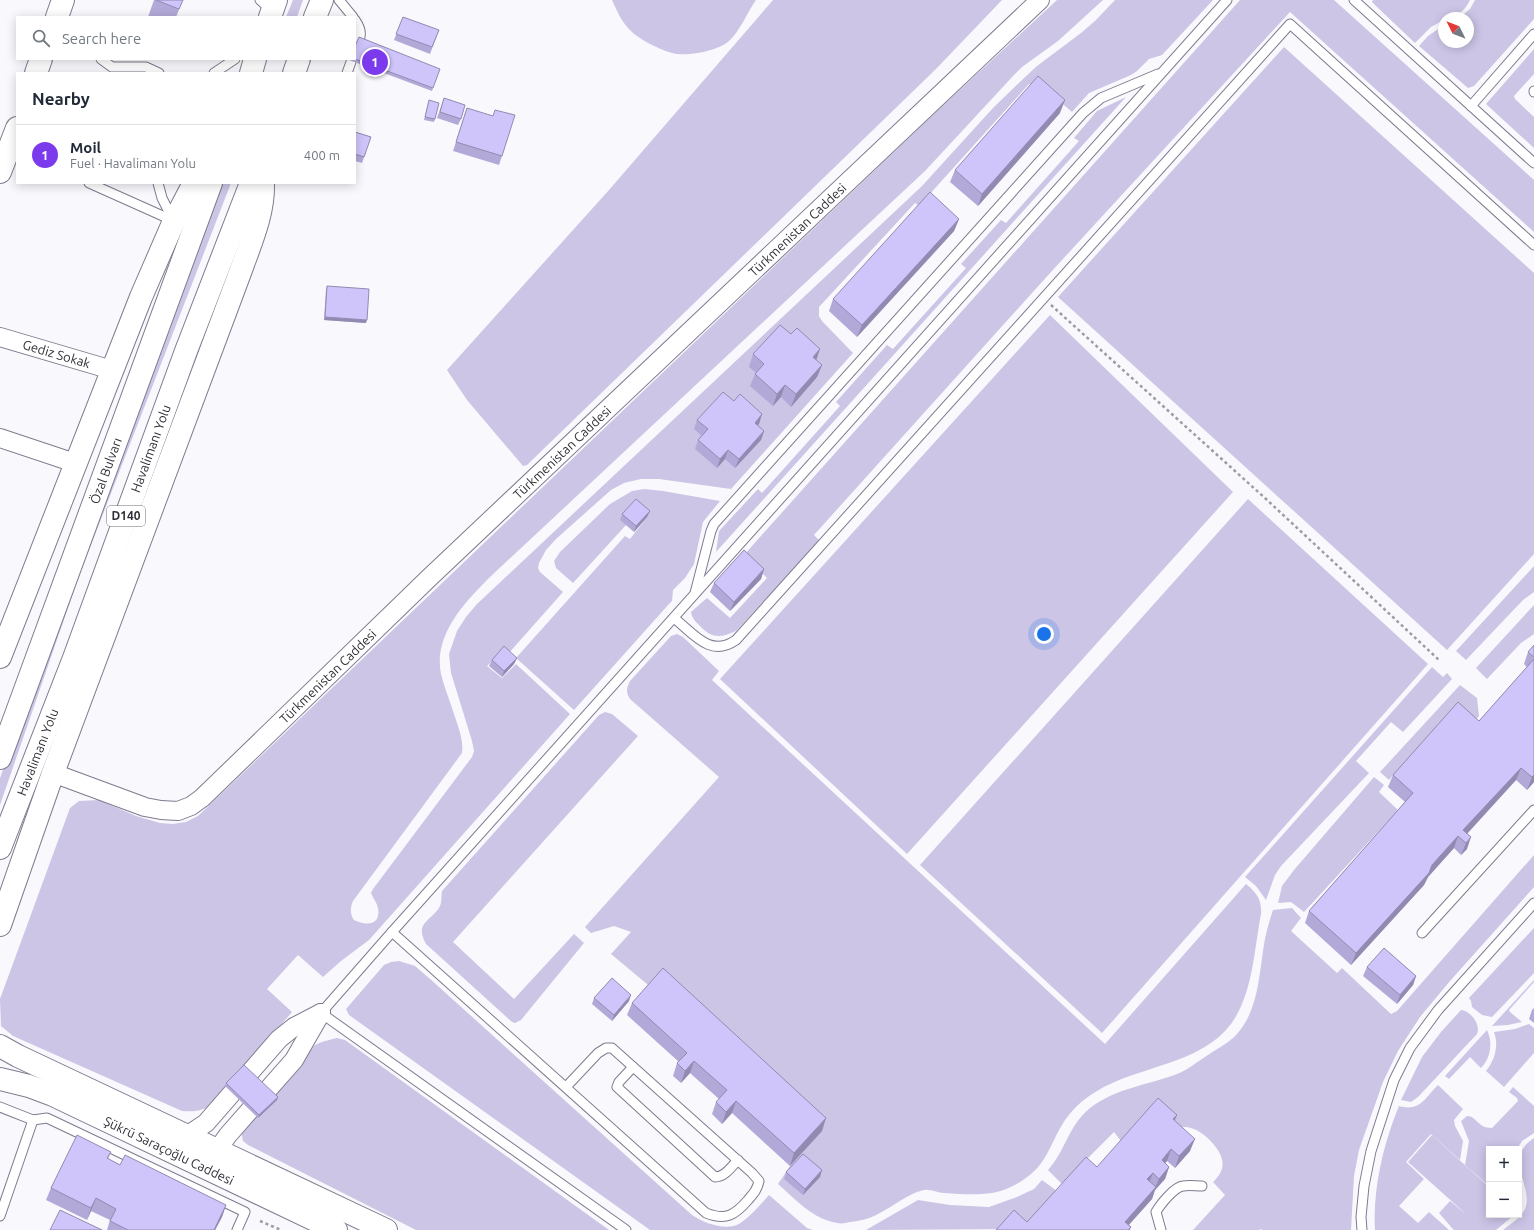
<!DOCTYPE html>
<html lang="en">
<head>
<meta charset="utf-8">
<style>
	body { margin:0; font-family:Ubuntu,sans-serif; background:#f6f6f7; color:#1f2937 }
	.controls { position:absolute; right:12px; bottom:12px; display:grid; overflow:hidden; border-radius:0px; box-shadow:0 2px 10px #0003 }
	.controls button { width:36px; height:36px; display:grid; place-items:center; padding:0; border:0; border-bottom:1px solid #e0e1e3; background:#fff; color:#1f2937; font:20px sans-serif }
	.compass { position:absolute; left:1438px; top:12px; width:36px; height:36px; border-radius:50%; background:#fff; box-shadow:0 2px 10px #0003; rotate:312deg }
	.you { position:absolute; left:1044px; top:634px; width:14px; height:14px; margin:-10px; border:3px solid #fff; border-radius:50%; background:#1a73e8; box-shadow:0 0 0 6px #1a73e833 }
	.badge { display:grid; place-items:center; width:26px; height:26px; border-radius:50%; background:#7c3aed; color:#fff; font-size:13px; font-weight:700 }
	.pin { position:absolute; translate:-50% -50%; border:2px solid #fff; box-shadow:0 1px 4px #0006 }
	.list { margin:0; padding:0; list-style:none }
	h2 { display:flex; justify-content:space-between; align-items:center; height:52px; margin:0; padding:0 16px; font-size:17px }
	h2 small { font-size:13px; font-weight:400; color:#747a83 }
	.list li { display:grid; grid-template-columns:26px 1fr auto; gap:12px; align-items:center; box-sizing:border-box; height:60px; padding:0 16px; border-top:1px solid #e0e1e3 }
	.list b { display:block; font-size:15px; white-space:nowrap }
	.list p { margin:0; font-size:13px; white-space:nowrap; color:#747a83 }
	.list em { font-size:13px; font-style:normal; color:#747a83 }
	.icon { flex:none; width:22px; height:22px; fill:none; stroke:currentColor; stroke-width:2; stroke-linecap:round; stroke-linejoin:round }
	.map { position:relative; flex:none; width:1534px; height:1230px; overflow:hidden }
	.search { position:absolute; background:#fff; box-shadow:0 2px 10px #0003; left:16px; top:16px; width:340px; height:44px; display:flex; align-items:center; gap:10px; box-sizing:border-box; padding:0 14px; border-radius:0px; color:#747a83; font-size:15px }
	.panel { position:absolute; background:#fff; box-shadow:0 2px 10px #0003; left:16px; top:72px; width:340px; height:112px; border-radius:0px }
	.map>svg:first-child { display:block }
	.green { fill:#ccc5e6 }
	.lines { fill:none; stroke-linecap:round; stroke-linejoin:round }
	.service-casing { stroke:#7f7b8e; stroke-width:11 }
	.minor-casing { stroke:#7f7b8e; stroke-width:20 }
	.tertiary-casing { stroke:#7f7b8e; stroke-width:24 }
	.trunk-casing { stroke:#7f7b8e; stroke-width:24 }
	.path { stroke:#9d9ca2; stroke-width:2.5; stroke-dasharray:3 3; stroke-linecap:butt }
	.service { stroke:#fff; stroke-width:9 }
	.minor { stroke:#fff; stroke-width:18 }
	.tertiary { stroke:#fff; stroke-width:22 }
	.trunk { stroke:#fff; stroke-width:22 }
	.wall { fill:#b3a9d8 }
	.shaded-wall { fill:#928ab0 }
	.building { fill:#d0c5fb; stroke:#928ab0 }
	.labels { text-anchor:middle; stroke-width:3; stroke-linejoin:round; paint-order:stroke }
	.shield { fill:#fff; stroke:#6d6d72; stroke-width:1 }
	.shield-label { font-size:12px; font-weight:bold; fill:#2f2e36 }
	.street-label { font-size:13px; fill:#2f2e36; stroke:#fff }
</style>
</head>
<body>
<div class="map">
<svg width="1534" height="1230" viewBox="0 0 1534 1230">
	<rect width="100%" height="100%" fill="#f9f8fd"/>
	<g class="green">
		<path d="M293,0H303L297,17H286Z"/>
		<path d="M612,0H756C747,13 740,31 729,41C718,51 686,57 672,53C661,50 640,40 631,31C622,23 617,11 612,0Z"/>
		<path d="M773,0H1002L936,69L527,465L523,466L467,400L447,370L609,190Z"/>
		<path d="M1057,0H1103L1058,41L1022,67L1014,75L925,171L490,577C465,602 433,635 441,674C444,686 449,699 453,711C457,724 464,739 462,753L353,901C350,908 350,914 354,920C366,926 381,926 378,908C377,903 373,898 371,893L373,889L472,757L474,751L472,741L451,673L449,654L457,631L466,617L477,604L922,186L993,108L1022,80L1037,66L1081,33L1095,21L1115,0H1213L1162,55L1149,59L1137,71L1131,75L1089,93L1072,112L1044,88L1042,93L1029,84L919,206L915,203L819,307V316L822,321L853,353L731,489L659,479H641L624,483L611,490L556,539L546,550L539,563L538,568L540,572L563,592L507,655L502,651L487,666L502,678L516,664L570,714L369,940L341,961L323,977L298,955L267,989L292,1012L215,1102C203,1111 197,1112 182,1111L13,1036L1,1026L0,999L70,808L79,801L99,800L136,816L160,823L173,824L186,822L198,816L938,110Z"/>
		<path d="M1240,0H1334L1534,180V232L1290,12L1051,272L814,535L820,541L736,631C720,638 712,639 699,625C695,621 692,618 691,612L707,598L730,618L767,578L744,555Z"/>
		<path d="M1373,0H1470C1465,11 1456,18 1444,18V20L1431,27L1415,43L1376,6L1372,2Z"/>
		<path d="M1475,0H1534V19L1474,86L1468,88L1419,46L1428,36L1444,25V42H1468V18H1459L1470,9Z"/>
		<path d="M1284,47L1534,273V554L1447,650L1058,297Z"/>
		<path d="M1534,49V74L1514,96L1515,99L1534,117V148L1486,104Z"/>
		<path d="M1126,97L716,552L719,531L758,489L762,493L840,406L836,402L887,345L893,349L966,268L961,264L1001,220L1006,223L1079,141L1074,138L1097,111Z"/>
		<path d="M222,183H231L79,576L0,805V778L72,576Z"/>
		<path d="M1050,315L1233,492L907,854L720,679Z"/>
		<path d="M644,489L663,491L720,501L703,522L694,564L685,578L673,590L672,601L669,604L574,710L516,658L625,536L630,539L647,517L626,525L573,583L556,568L554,561L560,552L610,504L632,491Z"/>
		<path d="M1248,499L1428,664L1102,1033L920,865Z"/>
		<path d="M1534,566V592L1523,600L1466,660L1456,651Z"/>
		<path d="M1534,605V634L1521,643L1487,679L1476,668Z"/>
		<path d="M677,634L683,637L719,671L712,680L1105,1044L1246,884C1257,893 1262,900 1261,914C1254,950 1253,994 1231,1024C1200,1065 1137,1066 1097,1091C1083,1099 1070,1111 1062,1125C1051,1143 1047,1161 1031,1174C1002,1198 978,1195 944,1193C937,1193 931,1189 924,1190C907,1194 894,1206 878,1214C869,1219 860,1221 850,1222C846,1223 841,1224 837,1223C813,1219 796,1200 778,1184L790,1166L822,1130L611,954L631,932L614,926L591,933L585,927L719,777L630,699C626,692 626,689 630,681L671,636Z"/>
		<path d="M1432,667L1443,677L1447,673L1452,679L1403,732L1391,722L1356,761L1369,773L1281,866L1275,875L1266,900L1256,886L1245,877Z"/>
		<path d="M1460,685L1477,698L1479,716L1470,726L1451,710L1389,780L1380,772Z"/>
		<path d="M605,712L612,714L638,736L453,942L514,999L574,934L584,943L521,1020L515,1023L512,1022L426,944C414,922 431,922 440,906C442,902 441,895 442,891L599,715Z"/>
		<path d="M1374,777L1384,785L1379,792L1398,810L1304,912L1291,902L1278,903L1282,886L1294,870Z"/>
		<path d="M1534,855V887L1450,981L1420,1017L1398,1051L1383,1082L1359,1150L1354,1176L1351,1230H1262L1261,1229L1259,1230H1193L1225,1195L1213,1182C1222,1173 1226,1165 1219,1152C1214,1143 1202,1131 1191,1128C1177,1123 1137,1137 1121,1141L1114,1132L1062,1184L1048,1170C1066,1150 1068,1126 1090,1108C1116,1088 1148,1085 1177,1074C1188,1070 1198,1061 1208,1055C1218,1048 1229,1043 1237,1034C1260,1008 1259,970 1265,939C1267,929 1270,919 1273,910L1292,908L1301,918L1291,931L1337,973L1342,968L1391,1014L1397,1011Z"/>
		<path d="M1534,928V973L1492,1017L1482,1015L1472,1007L1471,1001L1469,998Z"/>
		<path d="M399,961L415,966L429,978L692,1215C704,1223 723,1230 737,1225C747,1220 762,1203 769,1195L807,1228L813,1230H650L349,1015L346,1009L384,965L391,962Z"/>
		<path d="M1534,980V982L1509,1010L1510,1012L1522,1022L1508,1025L1492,1026Z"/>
		<path d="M1461,1010C1471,1011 1481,1025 1477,1034L1418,1097L1411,1102L1401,1100L1422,1057L1441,1032Z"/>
		<path d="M1529,1024L1534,1028V1053L1504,1087L1486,1071C1495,1060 1499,1045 1494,1032L1515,1029Z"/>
		<path d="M1487,1030C1493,1042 1491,1058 1481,1068L1470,1057L1449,1079L1445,1076Z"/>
		<path d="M337,1038L345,1040L609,1230H416L248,1145L243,1141L241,1132L304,1055C318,1041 319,1043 337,1038Z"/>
		<path d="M1438,1085L1463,1109L1454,1120L1455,1126L1463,1141L1460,1160L1431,1134L1406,1162L1424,1179L1399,1206L1418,1223L1429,1212L1449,1230H1375C1373,1188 1383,1145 1399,1106C1420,1112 1425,1098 1438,1085Z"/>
		<path d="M1513,1087L1534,1106V1133L1522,1141L1517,1149H1489V1186L1465,1165L1469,1141L1461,1121L1467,1116C1477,1116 1477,1128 1492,1128L1518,1101L1517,1098L1509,1092Z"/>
		<path d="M1432,1135L1489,1187V1215H1514L1496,1230H1454L1452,1228L1439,1213L1450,1201L1467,1215L1408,1162Z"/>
		<path d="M1534,1138V1230H1503C1510,1224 1521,1218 1525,1209C1534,1185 1502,1159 1534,1138Z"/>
		<path d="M1042,1180L1057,1191L1023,1229L866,1230L918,1200L950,1205L989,1207L1017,1197L1034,1189Z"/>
	</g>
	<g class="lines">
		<defs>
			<g id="service">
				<path d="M260,0L272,11"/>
				<path d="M339,0L353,17"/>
				<path d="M1354,0L1534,163"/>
				<path d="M355,20C364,33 360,38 355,51"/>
				<path d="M101,59L112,67H146L159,73"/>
				<path d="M214,73L235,59"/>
				<path d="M347,73L352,59"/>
				<path d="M1534,91V92"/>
				<path d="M1471,106L1534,34"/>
				<path d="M89,183L174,221"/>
				<path d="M158,183L162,198L173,220"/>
				<path d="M695,593L711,531L714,524L1083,113L1101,98L1158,74"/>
				<path d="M674,618C694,634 710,658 736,640L1290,24L1534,245"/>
				<path d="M392,932L706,1213C726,1221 735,1215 748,1200C754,1193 757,1190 759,1181L752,1173L612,1048H606L598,1053L566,1087"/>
				<path d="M1422,933L1534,810"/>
				<path d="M633,1067L619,1082L617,1087L715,1177C725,1177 731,1167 738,1160"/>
				<path d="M0,1107L33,1120L47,1118L245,1212L237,1230"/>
				<path d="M0,1216L33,1120"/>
				<path d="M626,1230L321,1013L392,932L1227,0"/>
				<path d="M1161,1230L1156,1212C1160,1205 1174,1187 1183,1186C1189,1185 1196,1186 1202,1186"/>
				<path d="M1362,1230L1361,1217L1364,1186L1371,1151L1394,1080L1410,1048L1438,1010L1534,903"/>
			</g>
			<g id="minor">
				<path id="s1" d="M0,337L112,370"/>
				<path d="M0,438L75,463"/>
				<path id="s2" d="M53,773L145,807L161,810L178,811L191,806L202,798L429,578L1040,0"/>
				<path d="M180,1145L188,1135L206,1123L279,1039L294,1027L321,1013"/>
				<path d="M212,1162L218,1149L228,1135L294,1060L321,1013"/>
			</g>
			<g id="tertiary">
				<path d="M57,17L63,0"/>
				<path d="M36,73L41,59"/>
				<path d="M0,172L17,128"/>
				<path d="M0,1046L18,1056L386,1230"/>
				<path id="s3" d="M0,1079L29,1086L53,1095L336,1230"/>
			</g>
			<g id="trunk">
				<path d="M270,17L276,0"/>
				<path d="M315,17L322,0"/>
				<path d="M251,73L255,59"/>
				<path d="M294,73L299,59"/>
				<path d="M0,657L141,297L174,221L194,183"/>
				<path id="s4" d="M0,758L211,183"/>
				<path id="s5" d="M0,848L74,658L186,351L251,183"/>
				<path d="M0,925L53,773L241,270C251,242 264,213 263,183"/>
			</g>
		</defs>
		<use href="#service" class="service-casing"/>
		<use href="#minor" class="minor-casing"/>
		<use href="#tertiary" class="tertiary-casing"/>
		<use href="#trunk" class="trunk-casing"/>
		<g class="path">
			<path d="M1051,305L1266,499L1439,660"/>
			<path d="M260,1221L281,1230"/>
		</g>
		<use href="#service" class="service"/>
		<use href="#minor" class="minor"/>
		<use href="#tertiary" class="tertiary"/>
		<use href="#trunk" class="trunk"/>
	</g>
	<g class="wall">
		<path d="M154,0H183L176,17H148Z"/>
		<path d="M403,17L439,30L430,54L394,40Z"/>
		<path d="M350,59H355L433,88L432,91L349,60Z"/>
		<path d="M444,98L461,119L458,125L437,118Z"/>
		<path d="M429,100L435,119L434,122L424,120Z"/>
		<path d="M467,108L502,156L499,165L453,151Z"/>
		<path d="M1060,113L978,206L950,182L955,170Z"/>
		<path d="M355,132L371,137L362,163L355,161Z"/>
		<path d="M959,219L954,231L857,337L829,311L833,299Z"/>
		<path d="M327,286L366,323L324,320L326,289Z"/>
		<path d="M753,354L816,360L822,365L817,377L791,407L781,397L773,406L750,386L755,374L756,373L749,367Z"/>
		<path d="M734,401L762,414L759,424L757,425L764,431L761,440L735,468L725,459L717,468L695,449L698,440L702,436L694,429L697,420Z"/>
		<path d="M650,511L647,517L634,532L620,520L622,514Z"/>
		<path d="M764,569L761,579L730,611L710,592L714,583Z"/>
		<path d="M1534,645V782L1527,790L1516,780L1467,834V849L1461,855L1454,848L1428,877L1424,885L1351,965L1305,923L1309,911L1405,802L1388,787L1393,775L1479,721L1527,667L1524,664L1528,652Z"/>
		<path d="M517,658L514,664L502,677L489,666L492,660Z"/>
		<path d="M1367,967L1416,976L1413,985L1397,1004L1363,976Z"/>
		<path d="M594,998L629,1001L612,1021L592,1004Z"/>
		<path d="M632,1003L822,1131L790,1166L732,1113L722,1124L712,1114L716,1102L719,1099L690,1073L681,1083L673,1076L677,1063L679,1062L627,1015Z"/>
		<path d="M1534,1008V1023L1529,1019L1532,1010Z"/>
		<path d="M226,1083L278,1097L277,1100L258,1118L225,1086Z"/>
		<path d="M1177,1115L1174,1121L1190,1151L1175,1168L1167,1161L1165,1163L1169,1167L1165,1179L1155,1190L1152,1199L1129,1225L1131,1227L1130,1230H996L1027,1222L1097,1167Z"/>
		<path d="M111,1152L108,1159L120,1165L226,1205L222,1217L215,1230H107L110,1220L91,1211L87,1220L46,1200L51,1188Z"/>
		<path d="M786,1172L820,1177L803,1195L784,1179Z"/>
	</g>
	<g class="shaded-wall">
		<path d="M1065,100L1060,113L978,206L982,194Z"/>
		<path d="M959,219L954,231L857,337L862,325Z"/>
		<path d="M325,317L367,320L366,323L324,320Z"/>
		<path d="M820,349L816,361L813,357Z"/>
		<path d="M822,365L817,377L791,407L796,394Z"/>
		<path d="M785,385L781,397L773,406L777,394Z"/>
		<path d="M762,414L759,424L751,432L755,423Z"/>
		<path d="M764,431L761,440L735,468L739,459Z"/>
		<path d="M728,450L725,459L717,468L720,459Z"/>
		<path d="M650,511L647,517L634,532L636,526Z"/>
		<path d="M764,569L761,579L730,611L734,602Z"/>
		<path d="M517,658L514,664L502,677L504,671Z"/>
		<path d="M1521,768L1516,780L1462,839L1463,830Z"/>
		<path d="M1534,775V782L1527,790L1532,777Z"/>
		<path d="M1458,836L1454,848L1428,877L1424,885L1351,965L1356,953L1432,865Z"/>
		<path d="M1471,837L1467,849L1461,855L1466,843Z"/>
		<path d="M1416,976L1413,985L1397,1004L1400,995Z"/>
		<path d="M631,995L629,1001L612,1021L614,1015Z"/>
		<path d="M694,1061L690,1073L681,1083L685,1071Z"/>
		<path d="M278,1097L277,1100L258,1118L259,1115Z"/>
		<path d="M736,1101L732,1113L722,1124L726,1112Z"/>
		<path d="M1177,1115L1172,1127L1173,1119Z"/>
		<path d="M826,1118L822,1131L790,1166L794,1153Z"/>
		<path d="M1195,1139L1190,1151L1175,1168L1179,1156Z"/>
		<path d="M1171,1149L1167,1161L1157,1172L1162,1160Z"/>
		<path d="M1169,1167L1165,1179L1155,1190L1152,1199L1124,1230L1125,1222L1155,1188L1159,1179Z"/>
		<path d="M822,1170L820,1177L803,1195L805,1189Z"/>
		<path d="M1153,1173L1148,1185L1147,1179Z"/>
		<path d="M96,1198L91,1211L87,1220L91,1208Z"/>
		<path d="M226,1205L222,1217L215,1230H214Z"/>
	</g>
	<g class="building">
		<path d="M156,0H183L179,9Z"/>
		<path d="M403,17L439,30L432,47L396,34Z"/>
		<path d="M359,37L440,69L433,88L355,59V46Z"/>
		<path d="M1038,76L1065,100L982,194L955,170Z"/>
		<path d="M444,98L465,105L461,119L440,112Z"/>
		<path d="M429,100L439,103L435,119L425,117Z"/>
		<path d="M467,108L493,116L495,110L515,115L502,156L456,142Z"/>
		<path d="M355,132L371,137L364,157L355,154Z"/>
		<path d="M930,192L959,219L862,325L833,299Z"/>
		<path d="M327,286L369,289L367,320L325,317Z"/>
		<path d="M780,325L791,334L797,328L820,349L813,357L822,365L796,394L785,385L777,394L755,374L764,364L753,354Z"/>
		<path d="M723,392L734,401L740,394L762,414L755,423L764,431L739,459L728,450L720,459L698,440L708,429L697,420Z"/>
		<path d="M636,499L650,511L636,526L622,514Z"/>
		<path d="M744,550L764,569L734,602L714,583Z"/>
		<path d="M1534,645V657L1528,652Z"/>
		<path d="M504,646L517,658L504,671L492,660Z"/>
		<path d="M1534,659V775L1532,777L1521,768L1463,830L1471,837L1466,843L1458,836L1432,865L1429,873L1356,953L1309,911L1413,793L1393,775L1458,702L1479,721Z"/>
		<path d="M1384,948L1416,976L1400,995L1367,967Z"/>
		<path d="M663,968L826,1118L794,1153L736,1101L726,1112L716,1102L727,1090L694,1061L685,1071L677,1063L687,1053L632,1003Z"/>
		<path d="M612,978L631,995L614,1015L594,998Z"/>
		<path d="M244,1065L278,1097L259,1115L226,1083Z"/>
		<path d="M1158,1098L1177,1115L1173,1119L1195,1139L1179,1156L1171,1149L1162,1160L1169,1167L1159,1179L1153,1173L1147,1179L1156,1187L1125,1222L1131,1227L1128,1230H996L1014,1210L1027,1222L1086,1157L1097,1167Z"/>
		<path d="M77,1135L111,1152L107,1158L120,1165L125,1155L226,1205L214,1230H128L110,1221L116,1209L96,1198L91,1208L51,1188Z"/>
		<path d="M803,1154L822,1170L805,1189L786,1172Z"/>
		<path d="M60,1210L102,1230H50Z"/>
	</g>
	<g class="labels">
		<rect class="shield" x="107" y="506" width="38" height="20" rx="3"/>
		<g class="shield-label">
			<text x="126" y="520">D140</text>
		</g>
		<g class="street-label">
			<text dy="5" stroke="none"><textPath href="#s2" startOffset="982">Türkmenistan Caddesi</textPath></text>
			<text dy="5" stroke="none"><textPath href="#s1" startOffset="59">Gediz Sokak</textPath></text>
			<text dy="5" stroke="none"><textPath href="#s5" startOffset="427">Havalimanı Yolu</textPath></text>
			<text dy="5" stroke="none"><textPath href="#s2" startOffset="658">Türkmenistan Caddesi</textPath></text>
			<text dy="5" stroke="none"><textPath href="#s4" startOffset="306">Özal Bulvarı</textPath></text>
			<text dy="5" stroke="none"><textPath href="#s2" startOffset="334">Türkmenistan Caddesi</textPath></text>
			<text dy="5" stroke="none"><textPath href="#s5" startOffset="103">Havalimanı Yolu</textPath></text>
			<text dy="5" stroke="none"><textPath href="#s3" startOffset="184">Şükrü Saraçoğlu Caddesi</textPath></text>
		</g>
	</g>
</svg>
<div class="controls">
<button>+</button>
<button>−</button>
</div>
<svg class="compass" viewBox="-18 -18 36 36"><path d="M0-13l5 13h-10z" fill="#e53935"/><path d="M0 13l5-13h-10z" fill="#747a83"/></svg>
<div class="you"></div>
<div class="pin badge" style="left:375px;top:62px">1</div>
<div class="search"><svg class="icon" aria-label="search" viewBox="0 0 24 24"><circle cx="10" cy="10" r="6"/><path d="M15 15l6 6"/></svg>Search here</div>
<section class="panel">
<h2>Nearby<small></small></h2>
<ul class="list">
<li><span class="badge">1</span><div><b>Moil</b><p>Fuel · Havalimanı Yolu</p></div><em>400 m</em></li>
</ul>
</section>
</div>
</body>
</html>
